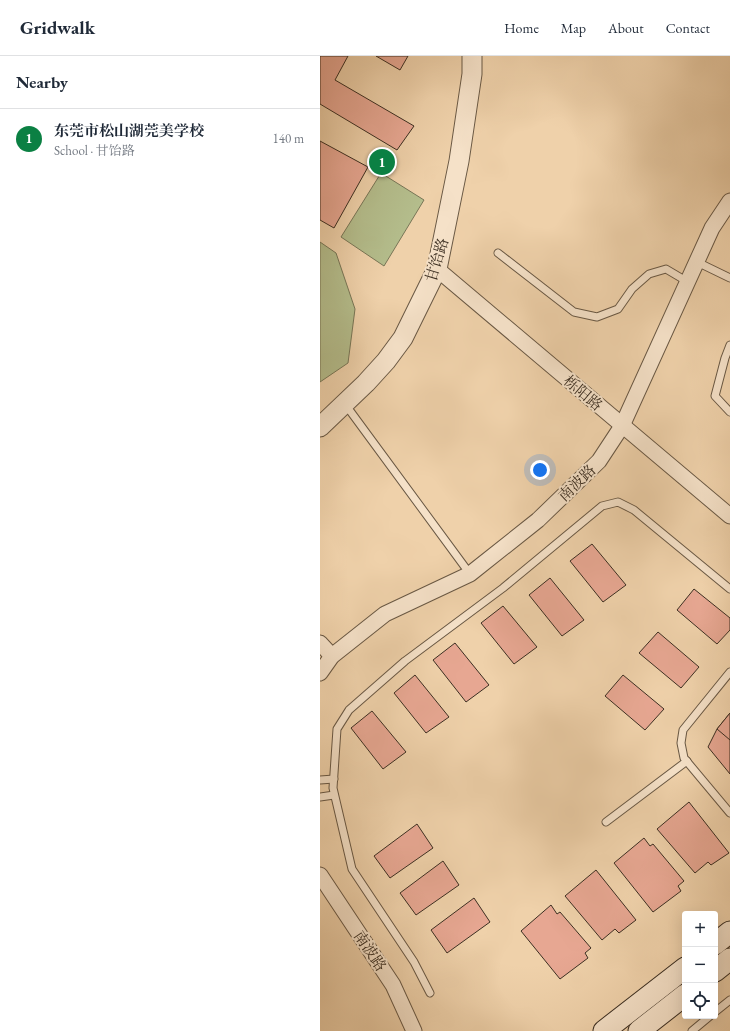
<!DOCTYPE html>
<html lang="en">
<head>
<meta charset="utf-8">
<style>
	body { margin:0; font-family:"EB Garamond","Noto Serif SC",serif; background:#f6f6f7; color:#1f2937 }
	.controls { position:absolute; right:12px; bottom:12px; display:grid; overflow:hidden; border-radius:4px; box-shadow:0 4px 16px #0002 }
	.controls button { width:36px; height:36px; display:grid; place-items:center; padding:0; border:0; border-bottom:1px solid #e0e1e3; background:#fff; color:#1f2937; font:20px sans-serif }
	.you { position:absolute; left:220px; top:414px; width:14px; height:14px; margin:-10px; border:3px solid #fff; border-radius:50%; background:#1a73e8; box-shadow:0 0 0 6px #1a73e833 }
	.badge { display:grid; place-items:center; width:26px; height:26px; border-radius:50%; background:#0b8043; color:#fff; font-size:13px; font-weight:700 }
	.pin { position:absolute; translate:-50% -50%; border:2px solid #fff; box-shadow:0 1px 4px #0006 }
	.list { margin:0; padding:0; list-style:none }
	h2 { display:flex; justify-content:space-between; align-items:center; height:52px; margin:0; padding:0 16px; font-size:17px }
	h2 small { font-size:13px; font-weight:400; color:#747a83 }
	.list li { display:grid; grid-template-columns:26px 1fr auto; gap:12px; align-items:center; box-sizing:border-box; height:60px; padding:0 16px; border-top:1px solid #e0e1e3 }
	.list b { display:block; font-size:15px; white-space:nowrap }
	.list p { margin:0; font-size:13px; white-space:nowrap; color:#747a83 }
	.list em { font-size:13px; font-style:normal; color:#747a83 }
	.icon { flex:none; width:22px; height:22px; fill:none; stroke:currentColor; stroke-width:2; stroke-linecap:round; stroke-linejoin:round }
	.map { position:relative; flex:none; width:410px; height:975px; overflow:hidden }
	header { display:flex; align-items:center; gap:24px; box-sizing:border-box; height:56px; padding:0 20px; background:#fff; border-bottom:1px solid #e0e1e3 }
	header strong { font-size:19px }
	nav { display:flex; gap:22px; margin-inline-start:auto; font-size:14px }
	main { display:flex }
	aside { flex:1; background:#fff }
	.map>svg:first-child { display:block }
	.grass { fill:#b4bd8c; stroke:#787657 }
	.building { fill:#e7a792; stroke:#3c2f22 }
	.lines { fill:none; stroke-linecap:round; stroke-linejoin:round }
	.service-casing { stroke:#695844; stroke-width:9 }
	.minor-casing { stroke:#695844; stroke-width:17 }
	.tertiary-casing { stroke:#695844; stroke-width:21 }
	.secondary-casing { stroke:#3c2f22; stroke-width:23 }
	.service { stroke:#f5e1c8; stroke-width:7 }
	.minor { stroke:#f5e1c8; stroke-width:15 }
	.tertiary { stroke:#f5e1c8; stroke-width:19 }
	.secondary { stroke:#f5e1c8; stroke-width:21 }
	.labels { text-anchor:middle; stroke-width:4; stroke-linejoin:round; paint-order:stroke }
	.street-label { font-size:15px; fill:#3c2f22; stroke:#f5e1c8 }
</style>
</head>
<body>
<header>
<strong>Gridwalk</strong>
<nav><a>Home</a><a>Map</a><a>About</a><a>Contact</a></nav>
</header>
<main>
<aside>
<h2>Nearby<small></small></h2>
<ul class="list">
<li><span class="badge">1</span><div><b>东莞市松山湖莞美学校</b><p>School · 甘饴路</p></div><em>140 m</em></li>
</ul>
</aside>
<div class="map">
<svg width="410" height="975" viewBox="0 0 410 975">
	<rect width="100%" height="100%" fill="#efd1aa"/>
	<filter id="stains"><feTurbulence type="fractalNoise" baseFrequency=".005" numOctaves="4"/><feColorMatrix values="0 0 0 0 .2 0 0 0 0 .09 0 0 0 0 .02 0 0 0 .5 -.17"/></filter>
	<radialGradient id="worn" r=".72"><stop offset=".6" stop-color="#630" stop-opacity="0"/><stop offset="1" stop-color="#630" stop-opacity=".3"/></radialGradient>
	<g class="grass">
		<path d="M61,117L104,144L64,210L21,181Z"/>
		<path d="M0,186L16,197L35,253L28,307L0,326Z"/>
	</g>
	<g class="building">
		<path d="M0,0H28L15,24L94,70L77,94L0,48Z"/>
		<path d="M56,0H88L80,14Z"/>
		<path d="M0,85L48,111L14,172L0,164Z"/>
		<path d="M272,488L306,529L283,546L250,505Z"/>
		<path d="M230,522L264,564L242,580L209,539Z"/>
		<path d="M374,533L410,562V574L397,588L357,554Z"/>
		<path d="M183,550L217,591L194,608L161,567Z"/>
		<path d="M338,576L379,611L361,632L319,597Z"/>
		<path d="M135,587L169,629L146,646L113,604Z"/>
		<path d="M95,619L129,661L106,677L74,637Z"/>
		<path d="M303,619L344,653L325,674L285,640Z"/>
		<path d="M52,655L86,696L63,713L31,672Z"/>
		<path d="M410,657V718L388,691L397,673Z"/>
		<path d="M410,657V684L397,673Z"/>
		<path d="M369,746L409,797L391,809L388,806L375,817L337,773Z"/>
		<path d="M97,768L113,792L70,822L54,800Z"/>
		<path d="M324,782L330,790L333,788L364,825L358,830L361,835L333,856L294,807Z"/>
		<path d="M123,805L139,829L96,859L80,837Z"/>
		<path d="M276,814L316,864L299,877L295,873L282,884L245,840Z"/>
		<path d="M154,842L170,866L127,897L111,874Z"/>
		<path d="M231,849L237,858L240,856L271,892L265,897L268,902L240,923L201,875Z"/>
	</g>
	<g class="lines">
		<defs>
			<g id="service">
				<path d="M178,197L254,256L277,261L298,253L312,233L329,218L346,213L368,226"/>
				<path d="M377,206L410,222"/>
				<path d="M410,289L405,302L395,340L410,356"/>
				<path d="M25,348L150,518"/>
				<path d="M410,616L363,674L361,687L364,702L410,757"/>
				<path d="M0,724L14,723"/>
				<path d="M0,741L14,739"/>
				<path d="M286,766L367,705"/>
				<path d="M110,937L94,906L32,813L13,732L17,673L29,654L85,605L183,532L282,450L298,446L314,454L410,533"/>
				<path d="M395,956L410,944"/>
				<path d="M372,975L390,960"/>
			</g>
			<g id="minor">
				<path d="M117,213L410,460"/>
				<path d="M0,587L12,600"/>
				<path d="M0,617L12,600L65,558L150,518L218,464L279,405L302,370L392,172L410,145"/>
				<path d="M0,819L73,929L94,975"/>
			</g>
			<path id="tertiary" d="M0,371L46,327L66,305L83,282L117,213L139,105L152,18V0"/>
			<g id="secondary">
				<path d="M395,888L410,876"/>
				<path d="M395,915L410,903"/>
				<path d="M284,975L365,912"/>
				<path d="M319,975L365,939"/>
			</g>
		</defs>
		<use href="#service" class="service-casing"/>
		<use href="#minor" class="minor-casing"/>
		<use href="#tertiary" class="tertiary-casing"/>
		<use href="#secondary" class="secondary-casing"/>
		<use href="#service" class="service"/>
		<use href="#minor" class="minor"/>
		<use href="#tertiary" class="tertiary"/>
		<use href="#secondary" class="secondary"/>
	</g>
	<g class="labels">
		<g class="street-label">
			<text transform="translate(117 204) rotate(-73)" y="5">甘饴路</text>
			<text transform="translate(263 337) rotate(40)" y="5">栎阳路</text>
			<text transform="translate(257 427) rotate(-44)" y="5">南波路</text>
			<text transform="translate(50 895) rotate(56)" y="5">南波路</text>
		</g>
	</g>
	<rect width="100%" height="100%" filter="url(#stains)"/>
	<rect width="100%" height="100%" fill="url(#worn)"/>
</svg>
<div class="controls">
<button>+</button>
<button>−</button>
<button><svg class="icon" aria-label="locate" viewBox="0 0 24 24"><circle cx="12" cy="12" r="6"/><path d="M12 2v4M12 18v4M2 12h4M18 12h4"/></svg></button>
</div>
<div class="you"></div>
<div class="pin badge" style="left:62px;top:106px">1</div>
</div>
</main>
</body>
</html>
